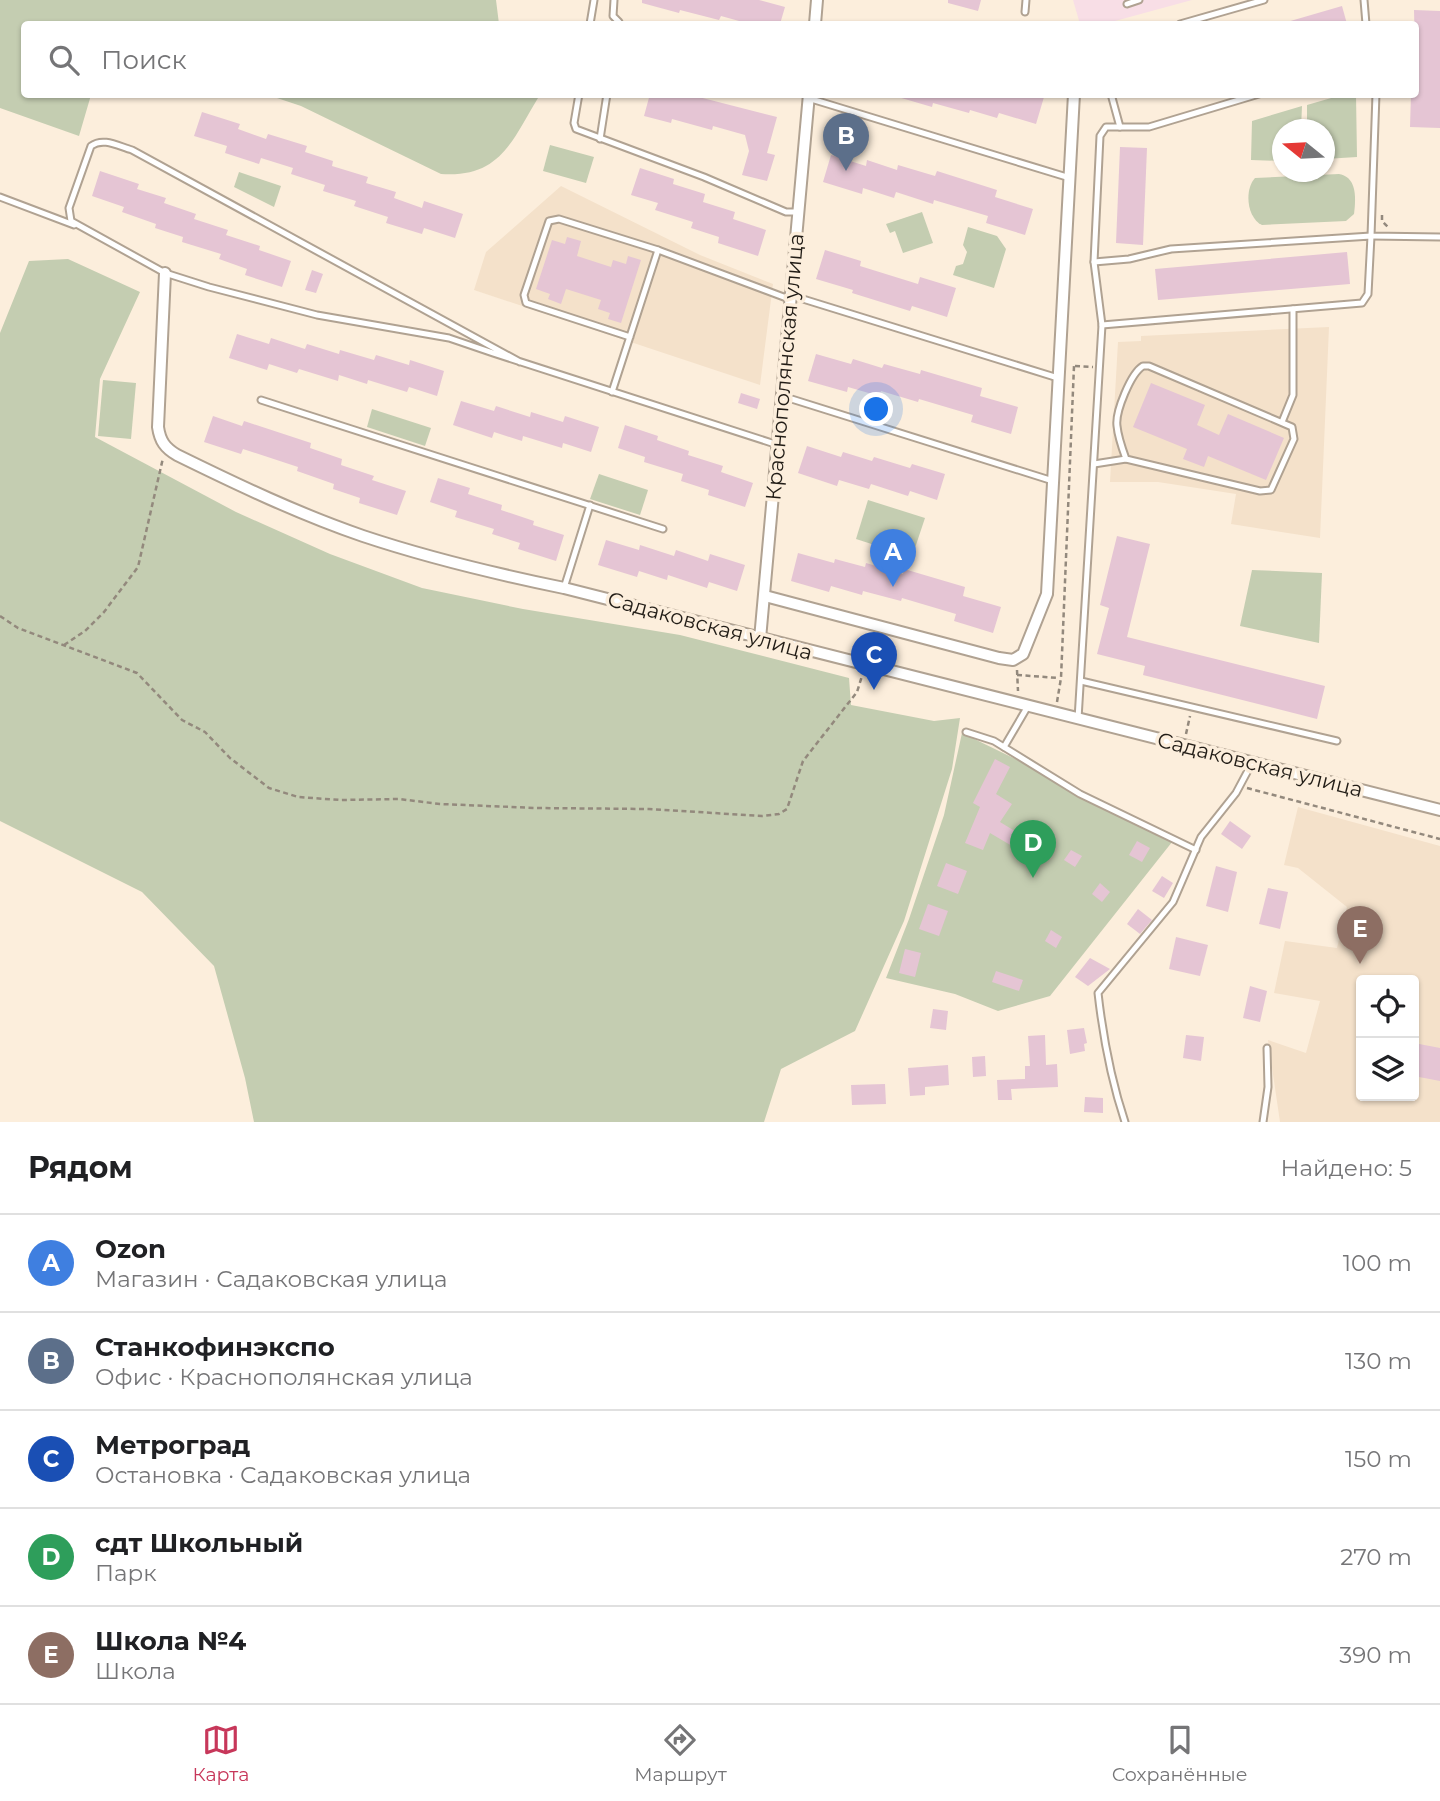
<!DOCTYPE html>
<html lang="ru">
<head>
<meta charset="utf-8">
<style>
	body { margin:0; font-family:Montserrat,sans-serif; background:#f2f2f2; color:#202124 }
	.controls { position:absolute; right:21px; bottom:21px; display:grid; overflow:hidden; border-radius:7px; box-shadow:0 2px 5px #0004 }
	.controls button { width:63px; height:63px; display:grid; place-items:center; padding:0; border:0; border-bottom:2px solid #e0e0e0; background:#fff; color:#202124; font:35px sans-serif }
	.compass { position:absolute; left:1272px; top:119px; width:63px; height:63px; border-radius:50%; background:#fff; box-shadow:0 2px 5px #0004; rotate:288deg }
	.you { position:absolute; left:877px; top:410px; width:24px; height:24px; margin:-18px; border:5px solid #fff; border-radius:50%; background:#1a73e8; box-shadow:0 0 0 10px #1a73e833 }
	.badge { display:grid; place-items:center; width:46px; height:46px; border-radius:50%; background:#c7375a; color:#fff; font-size:23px; font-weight:700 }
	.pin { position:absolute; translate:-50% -58px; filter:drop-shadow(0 2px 4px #0008) }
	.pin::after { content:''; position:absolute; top:37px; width:24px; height:21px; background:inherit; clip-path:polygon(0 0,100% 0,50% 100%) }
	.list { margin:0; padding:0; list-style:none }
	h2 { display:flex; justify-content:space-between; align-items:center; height:91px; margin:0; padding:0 28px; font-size:30px }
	h2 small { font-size:23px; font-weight:400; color:#757577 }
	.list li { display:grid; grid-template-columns:46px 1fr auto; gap:21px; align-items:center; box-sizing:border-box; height:98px; padding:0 28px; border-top:2px solid #e0e0e0 }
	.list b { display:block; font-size:26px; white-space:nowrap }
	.list p { margin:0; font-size:23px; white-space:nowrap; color:#757577 }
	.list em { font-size:23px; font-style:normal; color:#757577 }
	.icon { flex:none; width:38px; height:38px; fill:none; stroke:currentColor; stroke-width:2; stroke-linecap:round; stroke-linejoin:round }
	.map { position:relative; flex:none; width:1440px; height:1122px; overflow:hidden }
	.search { position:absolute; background:#fff; box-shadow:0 2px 5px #0004; left:21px; right:21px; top:21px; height:77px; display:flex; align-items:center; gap:18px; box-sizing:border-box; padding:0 24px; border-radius:7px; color:#757577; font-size:26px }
	.sheet { height:581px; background:#fff }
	nav { display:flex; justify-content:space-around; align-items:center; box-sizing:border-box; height:98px; border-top:2px solid #e0e0e0; background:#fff; font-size:19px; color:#757577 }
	nav a { display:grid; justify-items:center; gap:4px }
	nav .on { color:#c7375a }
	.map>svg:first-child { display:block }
	.commercial { fill:#f8dee6 }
	.built { fill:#f4e1ca; fill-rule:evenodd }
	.green { fill:#c4cdb1 }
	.building { fill:#e5c5d4 }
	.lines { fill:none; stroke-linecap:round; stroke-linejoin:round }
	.lane-casing { stroke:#b0a292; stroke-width:9 }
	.street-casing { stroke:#b0a292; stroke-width:14 }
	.path { stroke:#93897d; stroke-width:2.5; stroke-dasharray:5 3.5; stroke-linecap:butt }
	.lane { stroke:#fff; stroke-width:5 }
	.street { stroke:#fff; stroke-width:10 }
	.labels { text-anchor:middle; stroke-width:7; stroke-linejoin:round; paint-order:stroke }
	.street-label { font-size:21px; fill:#211c16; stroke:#fceedc }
</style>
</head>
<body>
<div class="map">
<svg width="1440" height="1122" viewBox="0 0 1440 1122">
	<rect width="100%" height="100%" fill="#fceedc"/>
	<path class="commercial" d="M1073,0H1192L1104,24H1080Z"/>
	<g class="built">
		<path d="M561,186L700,255L773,284L760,385L474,290L486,252Z"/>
		<path d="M1329,327L1320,538L1231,524L1236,494L1158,482H1110L1118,342L1141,341V336Z"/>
		<path d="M1298,807L1440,846V1122H1280L1268,1040L1306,1053L1320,1001L1274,993L1285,941L1337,948L1347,907L1298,868L1284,865ZM1361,980H1414V1096H1361Z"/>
	</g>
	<g class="green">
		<path d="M0,0H496L499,24H24V94L91,95L79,136L0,108Z"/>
		<path d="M1345,94L1356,95L1357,157L1325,159L1324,130L1307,129V105Z"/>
		<path d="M536,95L538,98C512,141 500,178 441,174L301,106L268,95Z"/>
		<path d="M1302,106L1301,129L1282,130V161L1251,160L1252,121Z"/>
		<path d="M550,145L594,157L586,183L543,171Z"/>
		<path d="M239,172L281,186L274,207L234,187Z"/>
		<path d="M1339,174C1357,177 1356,198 1354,214L1346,221L1262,225C1247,218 1244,190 1255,178Z"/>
		<path d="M922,212L933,243L903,253L895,231L890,233L886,224Z"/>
		<path d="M968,227L997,236L1006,249L994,288L953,275L956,266L963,264L967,252L963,245Z"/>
		<path d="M68,259L140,292L100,379L95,437L236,512L330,554L422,588L523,609L680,635L849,678L851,705L934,721L960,718L952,769L904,921L855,1031L781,1069L764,1122H254L245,1078L214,966L142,892L0,821V333L29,261Z"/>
		<path d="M103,380L136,383L131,439L98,436Z"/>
		<path d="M372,409L431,428L425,446L367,427Z"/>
		<path d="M599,474L648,490L640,515L590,499Z"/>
		<path d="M868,500L925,518L912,557L856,539Z"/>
		<path d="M1252,570L1322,573L1319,643L1240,626Z"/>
		<path d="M962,733L1176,837L1050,996L998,1011L955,994L886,978L909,919L944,815Z"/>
	</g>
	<g class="building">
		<path d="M642,0H759L785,7L780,24H750L721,16L719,20L680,10L679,13L642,3Z"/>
		<path d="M948,0H981L978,11L948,3Z"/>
		<path d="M1342,6L1347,24H1287V22Z"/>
		<path d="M1414,10L1440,11V128L1410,127L1411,94H1416Z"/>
		<path d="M650,94H687L777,117L767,153L775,155L767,181L742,175L749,151L745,135L713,126L712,130L672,119L671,123L644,116Z"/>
		<path d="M899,94H1035L1044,97L1036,124L999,113L997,118L970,110L969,113L933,103L932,107L898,97Z"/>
		<path d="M202,112L240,124L238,129L266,139L268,134L307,146L305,152L333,161L332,166L368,177L366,183L396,192L394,198L422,208L424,201L463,214L455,238L424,228L422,234L386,223L388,217L354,206L356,201L323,191L325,185L291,174L293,168L261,158L259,164L225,153L227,146L194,136Z"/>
		<path d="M1120,147L1147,148L1143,245L1116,243Z"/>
		<path d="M831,155L866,166L867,160L897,170L898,165L935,176L937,171L997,190L995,197L1033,209L1025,235L986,223L988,216L934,200L933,204L896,192L894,198L863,188L862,194L823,182Z"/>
		<path d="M640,168L674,179L673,184L705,194L703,202L735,212L733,219L766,230L758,256L718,243L719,237L691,228L693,222L655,210L658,203L631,195Z"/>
		<path d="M100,171L139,184L137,189L166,198L164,203L196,214L194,219L228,230L226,235L260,246L259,250L291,261L282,287L245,275L247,269L219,259L221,254L182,242L183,237L155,228L156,224L122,212L124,207L92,196Z"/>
		<path d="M567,237L581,241L577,256L611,267L613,260L626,264L628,256L641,260L621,323L608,319L610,313L598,309L601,300L566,289L561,304L548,299L550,294L536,289L552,240L565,244Z"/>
		<path d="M825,250L861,261L860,266L918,284L920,277L956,288L947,317L912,306L910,311L852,293L853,290L816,279Z"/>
		<path d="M1347,252L1350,284L1158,300L1155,269Z"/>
		<path d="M312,270L323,274L316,293L305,290Z"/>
		<path d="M237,334L269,344L271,338L305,349L307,344L339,354L340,350L374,360L376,355L409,365L410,360L444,371L437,396L409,387L407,392L368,380L367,384L339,375L338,381L299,369L297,373L269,364L267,370L229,358Z"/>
		<path d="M816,354L851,364L853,359L882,368L884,364L920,374L921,370L982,388L980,396L1018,407L1011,434L971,422L973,415L919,399L918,402L881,391L879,396L848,387L847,392L808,381Z"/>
		<path d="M1151,383L1205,405L1197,425L1219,435L1228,414L1284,438L1266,480L1208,456L1204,467L1183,459L1187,449L1133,427Z"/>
		<path d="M741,393L760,399L757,409L738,403Z"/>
		<path d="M461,401L494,411L496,406L530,417L531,412L563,422L565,416L599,427L591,452L563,443L562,448L523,436L522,441L494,432L492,438L453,425Z"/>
		<path d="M213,416L242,426L244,421L311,443L310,448L342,459L341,465L374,476L372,480L406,491L397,515L359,503L360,498L333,489L334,484L297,471L298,467L243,449L241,454L204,442Z"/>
		<path d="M625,425L658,436L657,440L689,451L688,455L723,466L721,472L753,483L745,507L708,495L709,490L681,481L683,474L644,462L645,457L618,448Z"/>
		<path d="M807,446L841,457L843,452L872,461L874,457L910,468L912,464L945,474L937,500L910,491L908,496L871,484L869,489L839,480L837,486L798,473Z"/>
		<path d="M438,478L470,488L468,494L502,505L501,510L534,521L533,525L564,535L556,561L518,549L520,543L492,534L494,529L455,517L457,511L430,502Z"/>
		<path d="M1117,536L1150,544L1127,637L1325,686L1317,719L1143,675L1145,666L1097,654L1109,608L1100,605Z"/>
		<path d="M606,540L639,550L640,545L674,556L676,550L708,561L710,554L745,565L737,591L709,582L707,588L668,575L667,580L639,571L637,577L598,565Z"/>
		<path d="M798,553L834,563L835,559L865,567L866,563L903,574L904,569L965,587L963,596L1001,607L993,633L954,621L956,614L902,598L901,601L863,591L862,595L831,586L829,592L791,581Z"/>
		<path d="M995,759L1010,767L996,794L1012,804L1000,822L1026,838L1019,850L990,833L983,850L965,843L980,807L973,803Z"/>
		<path d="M1230,821L1251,836L1242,849L1221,834Z"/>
		<path d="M1137,841L1150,848L1142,862L1129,855Z"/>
		<path d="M1071,850L1082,856L1075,867L1064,860Z"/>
		<path d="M946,863L967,871L958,894L937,886Z"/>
		<path d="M1216,866L1237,872L1228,912L1206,906Z"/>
		<path d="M1162,876L1173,883L1164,898L1152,891Z"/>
		<path d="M1100,883L1110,892L1102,902L1092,894Z"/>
		<path d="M1268,888L1288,892L1280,929L1259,924Z"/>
		<path d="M928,904L948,911L939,936L919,929Z"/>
		<path d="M1138,909L1152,920L1140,934L1127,924Z"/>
		<path d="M1051,930L1062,937L1056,948L1045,941Z"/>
		<path d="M1176,937L1208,945L1200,976L1169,969Z"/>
		<path d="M905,949L921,953L915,977L899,973Z"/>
		<path d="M1090,958L1110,969L1088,986L1075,977Z"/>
		<path d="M996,971L1023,980L1019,991L992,982Z"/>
		<path d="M1250,986L1267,991L1260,1022L1243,1018Z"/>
		<path d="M933,1009L948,1011L946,1030L930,1028Z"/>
		<path d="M1084,1028L1087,1043L1084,1044L1085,1051L1070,1054L1067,1030Z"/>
		<path d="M1045,1035L1046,1065L1057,1064L1058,1087L1011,1089L1012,1100H998L997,1080L1025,1079V1066H1030L1028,1036Z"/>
		<path d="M1186,1035L1204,1037L1201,1061L1183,1058Z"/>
		<path d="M1414,1043L1440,1048V1081L1414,1076Z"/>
		<path d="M985,1056L986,1076L973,1077L972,1057Z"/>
		<path d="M948,1065L949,1085L925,1087V1095L910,1096L908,1068Z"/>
		<path d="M885,1084L886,1104L852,1105L851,1085Z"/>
		<path d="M1085,1097L1103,1098V1113L1084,1112Z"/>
	</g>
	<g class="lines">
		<defs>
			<g id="lane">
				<path d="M614,0L613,16L619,22V24"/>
				<path d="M1364,0L1366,24"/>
				<path d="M1127,4L1139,0"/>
				<path d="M1025,12L1026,0"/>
				<path d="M590,24L594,0"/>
				<path d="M1180,24L1264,0"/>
				<path d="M579,94L574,123L576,129L704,177L786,212H798"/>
				<path d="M1111,94L1120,127"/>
				<path d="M1376,94L1371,236L1440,237"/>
				<path d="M808,98L1070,178"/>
				<path d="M600,139L607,94"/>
				<path d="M0,197L74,225"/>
				<path d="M658,250L789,299"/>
				<path d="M1094,262L1129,259L1171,249L1371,236L1368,294L1362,303L1102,325"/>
				<path d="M790,295L1058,378"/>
				<path d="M520,362L132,150C118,146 103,137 91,146L69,208L71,221L165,273L209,287L317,315L449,338L493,353L778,445"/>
				<path d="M1143,366H1149L1292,427L1294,439L1271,490L1260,491L1126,459C1122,448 1118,437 1117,426C1115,412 1131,373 1143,366Z"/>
				<path d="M612,392L658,250L559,219L549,221L524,295L526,303L630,337"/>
				<path d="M782,396L1053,481"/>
				<path d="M261,400L663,529"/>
				<path d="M1282,422L1293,395V309"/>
				<path d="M1094,464L1126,459"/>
				<path d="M564,588L590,505"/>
				<path d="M1081,681L1337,741"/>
				<path d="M1078,719L1102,325L1094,262L1100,136L1106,127H1149L1259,94"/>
				<path d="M966,732L994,741L1080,794L1196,850"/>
				<path d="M1004,747L1028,706"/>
				<path d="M1125,1122C1111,1080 1103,1037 1098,993L1173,902L1201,837L1236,793L1252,763"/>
				<path d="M1263,1122L1268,1087L1267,1048"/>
			</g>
			<g id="street">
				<path d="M815,24L817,0"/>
				<path d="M165,273L158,427C160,441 165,448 177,455C238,485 299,514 363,536C429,558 496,574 564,588L1440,810"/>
				<path d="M765,596L999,658L1013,660L1023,654L1047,594L1074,94"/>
				<path d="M760,639L809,94"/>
			</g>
		</defs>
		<use href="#lane" class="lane-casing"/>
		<use href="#street" class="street-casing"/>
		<g class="path">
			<path d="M1382,215V221L1388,227"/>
			<path d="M1075,366L1093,367"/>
			<path d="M0,616L18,628L137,673L182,720L205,732L230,758L269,788L298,797L341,800L399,799L440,804L536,808L649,809L762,816L779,814L787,809L803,761L857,692L862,676"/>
			<path d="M64,645L85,631L104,612L138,567L163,458"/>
			<path d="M1017,670L1018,691"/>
			<path d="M1017,675L1059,678"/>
			<path d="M1057,702L1061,678L1074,366"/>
			<path d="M1186,734L1190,716"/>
			<path d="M1247,788L1440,839"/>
		</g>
		<use href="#lane" class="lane"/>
		<use href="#street" class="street"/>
	</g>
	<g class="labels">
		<g class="street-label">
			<text transform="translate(785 367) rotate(-85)" y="7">Краснополянская улица</text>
			<text transform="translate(710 626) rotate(15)" y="7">Садаковская улица</text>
			<text transform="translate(1260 765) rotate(14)" y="7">Садаковская улица</text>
		</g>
	</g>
</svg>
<div class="controls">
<button><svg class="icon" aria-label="locate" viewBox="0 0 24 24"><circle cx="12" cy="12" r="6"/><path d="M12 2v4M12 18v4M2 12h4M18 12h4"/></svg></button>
<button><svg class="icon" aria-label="layers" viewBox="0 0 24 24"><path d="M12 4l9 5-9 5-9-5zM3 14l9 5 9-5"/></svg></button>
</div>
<svg class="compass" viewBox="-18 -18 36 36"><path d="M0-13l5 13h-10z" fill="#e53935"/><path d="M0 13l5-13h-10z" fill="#757577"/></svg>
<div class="you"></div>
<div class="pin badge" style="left:893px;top:587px;background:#3f7fe0">A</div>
<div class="pin badge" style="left:846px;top:171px;background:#5c6f8a">B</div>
<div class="pin badge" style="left:874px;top:690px;background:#1a4fb4">C</div>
<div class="pin badge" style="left:1033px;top:878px;background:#2e9e5b">D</div>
<div class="pin badge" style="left:1360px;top:964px;background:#8d6e63">E</div>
<div class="search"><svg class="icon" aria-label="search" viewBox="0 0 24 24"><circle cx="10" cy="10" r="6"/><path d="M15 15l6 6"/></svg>Поиск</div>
</div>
<section class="sheet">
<h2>Рядом<small>Найдено: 5</small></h2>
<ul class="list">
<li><span class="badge" style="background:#3f7fe0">A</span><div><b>Ozon</b><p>Магазин · Садаковская улица</p></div><em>100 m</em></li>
<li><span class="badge" style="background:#5c6f8a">B</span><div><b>Станкофинэкспо</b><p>Офис · Краснополянская улица</p></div><em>130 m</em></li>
<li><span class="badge" style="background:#1a4fb4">C</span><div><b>Метроград</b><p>Остановка · Садаковская улица</p></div><em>150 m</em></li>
<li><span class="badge" style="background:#2e9e5b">D</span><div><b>сдт Школьный</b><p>Парк</p></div><em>270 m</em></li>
<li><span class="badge" style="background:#8d6e63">E</span><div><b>Школа №4</b><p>Школа</p></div><em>390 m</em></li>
</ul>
</section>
<nav>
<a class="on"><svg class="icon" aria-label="map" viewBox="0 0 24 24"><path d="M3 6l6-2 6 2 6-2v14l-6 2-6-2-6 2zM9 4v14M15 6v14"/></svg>Карта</a>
<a><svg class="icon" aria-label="directions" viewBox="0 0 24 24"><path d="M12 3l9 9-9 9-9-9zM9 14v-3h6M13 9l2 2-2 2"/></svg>Маршрут</a>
<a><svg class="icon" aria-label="saved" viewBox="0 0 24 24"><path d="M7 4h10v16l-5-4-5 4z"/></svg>Сохранённые</a>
</nav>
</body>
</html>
